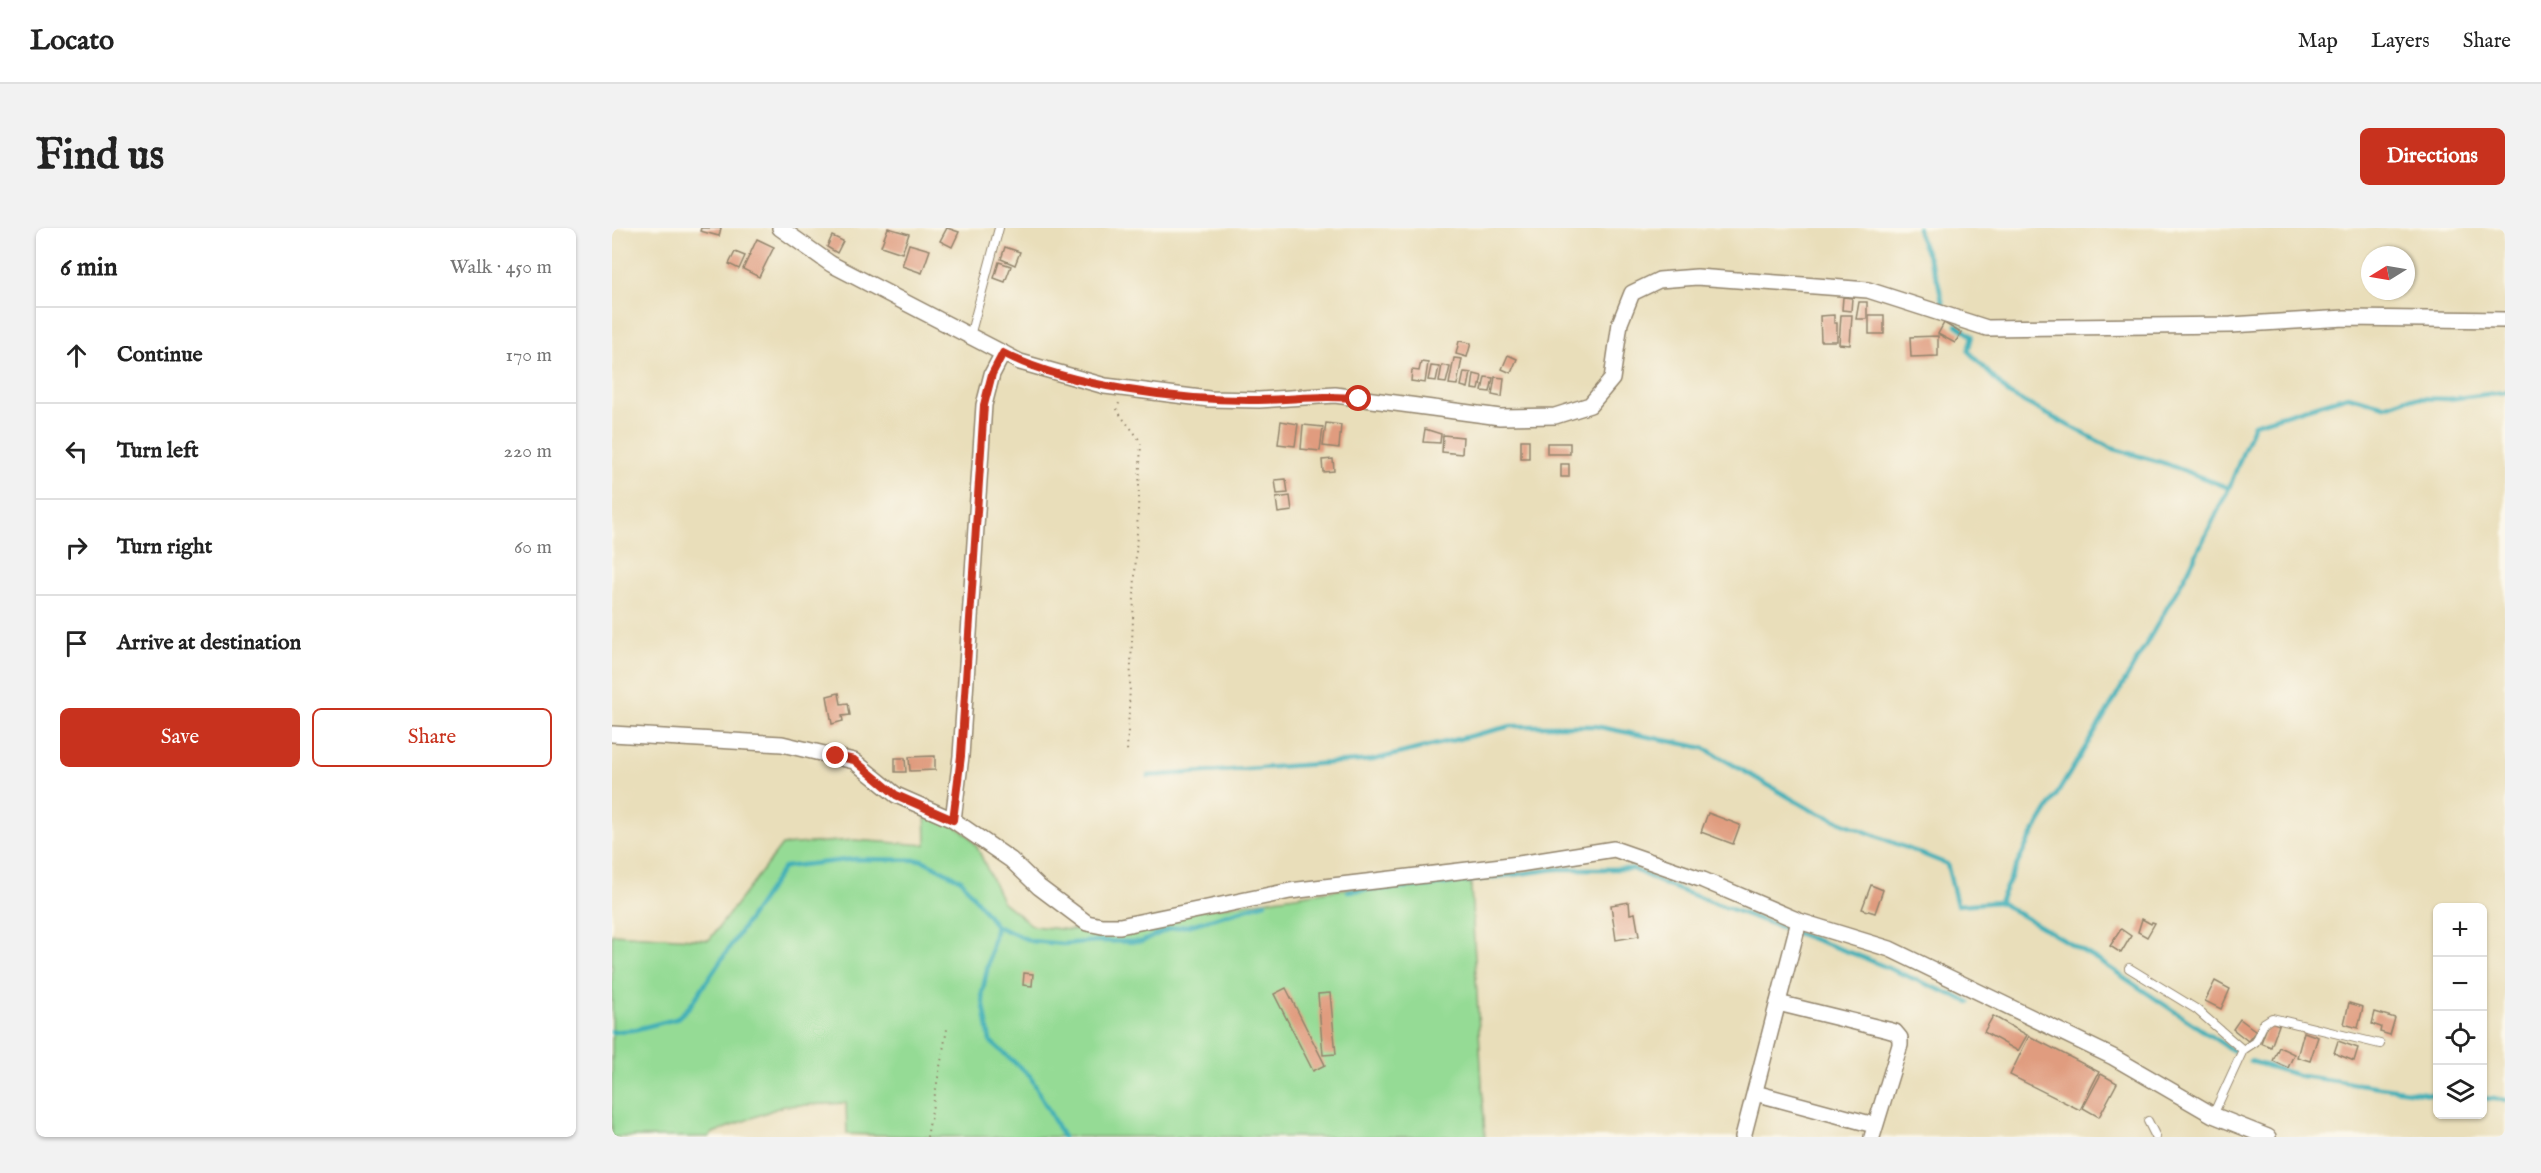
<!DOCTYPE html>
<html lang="en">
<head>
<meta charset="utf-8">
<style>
	body { margin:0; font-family:"IM FELL English",serif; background:#f2f2f2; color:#222 }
	.controls { position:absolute; right:18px; bottom:18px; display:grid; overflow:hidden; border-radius:9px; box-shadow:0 2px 4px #0004 }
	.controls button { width:54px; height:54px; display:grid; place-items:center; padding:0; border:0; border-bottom:2px solid #e0e0e0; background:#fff; color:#222; font:30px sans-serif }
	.compass { position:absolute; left:1749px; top:18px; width:54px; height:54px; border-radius:50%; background:#fff; box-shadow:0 2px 4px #0004; rotate:259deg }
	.stop { position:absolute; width:18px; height:18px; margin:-14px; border:4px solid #c8321e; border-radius:50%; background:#fff }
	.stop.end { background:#c8321e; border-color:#fff; box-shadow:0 2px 6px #0008 }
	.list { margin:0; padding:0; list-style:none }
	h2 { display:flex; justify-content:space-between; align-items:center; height:78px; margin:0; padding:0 24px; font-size:26px }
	h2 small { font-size:20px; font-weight:400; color:#767676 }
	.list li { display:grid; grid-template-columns:39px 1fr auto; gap:18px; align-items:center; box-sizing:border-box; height:96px; padding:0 24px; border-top:2px solid #e0e0e0 }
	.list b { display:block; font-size:22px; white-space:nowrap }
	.list em { font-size:20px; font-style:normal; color:#767676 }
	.actions { display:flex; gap:12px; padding:18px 24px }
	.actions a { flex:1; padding:14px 0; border:2px solid #c8321e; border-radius:9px; text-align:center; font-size:21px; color:#c8321e }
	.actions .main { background:#c8321e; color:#fff }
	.icon { flex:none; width:33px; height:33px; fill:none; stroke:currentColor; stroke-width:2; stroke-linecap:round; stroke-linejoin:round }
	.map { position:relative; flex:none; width:1893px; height:909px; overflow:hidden; border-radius:9px }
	header { display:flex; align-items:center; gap:36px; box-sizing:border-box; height:84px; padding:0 30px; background:#fff; border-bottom:2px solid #e0e0e0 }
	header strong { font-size:28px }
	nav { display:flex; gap:33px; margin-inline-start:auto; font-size:21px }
	.intro { display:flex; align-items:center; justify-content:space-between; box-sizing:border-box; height:144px; padding:0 36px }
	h1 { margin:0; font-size:42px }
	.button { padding:15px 27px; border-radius:9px; background:#c8321e; color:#fff; font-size:21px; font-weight:700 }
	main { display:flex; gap:36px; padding:0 36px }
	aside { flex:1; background:#fff; border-radius:9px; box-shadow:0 2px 4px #0004 }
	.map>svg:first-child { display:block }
	.green { fill:#95db95; stroke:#68825a; stroke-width:1.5 }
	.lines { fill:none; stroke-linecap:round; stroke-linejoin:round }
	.stream { stroke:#3eafb7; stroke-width:4.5 }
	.building { fill:#e09c7f }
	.service-casing { stroke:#92846c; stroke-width:10 }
	.minor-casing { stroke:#92846c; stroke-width:18 }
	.path { stroke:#92846c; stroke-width:2; stroke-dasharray:1.5 4.5; stroke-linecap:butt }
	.service { stroke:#fff; stroke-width:8 }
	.minor { stroke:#fff; stroke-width:15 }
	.route { stroke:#c8321e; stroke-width:8 }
</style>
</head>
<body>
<header>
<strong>Locato</strong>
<nav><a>Map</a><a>Layers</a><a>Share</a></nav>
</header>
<div class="intro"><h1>Find us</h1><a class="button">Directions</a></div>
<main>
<aside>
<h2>6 min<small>Walk · 450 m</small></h2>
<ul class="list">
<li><svg class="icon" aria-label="ahead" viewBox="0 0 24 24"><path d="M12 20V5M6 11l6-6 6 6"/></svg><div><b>Continue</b></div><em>170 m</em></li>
<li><svg class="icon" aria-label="left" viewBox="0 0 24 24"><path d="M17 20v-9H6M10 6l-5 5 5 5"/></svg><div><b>Turn left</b></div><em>220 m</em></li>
<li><svg class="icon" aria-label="right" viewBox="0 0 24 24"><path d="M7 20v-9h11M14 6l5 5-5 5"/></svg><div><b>Turn right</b></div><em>60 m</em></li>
<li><svg class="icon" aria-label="arrive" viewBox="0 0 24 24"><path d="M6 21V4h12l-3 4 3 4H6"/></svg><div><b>Arrive at destination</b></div></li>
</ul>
<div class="actions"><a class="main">Save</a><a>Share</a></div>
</aside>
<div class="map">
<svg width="1893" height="909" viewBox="0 0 1893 909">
	<rect width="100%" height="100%" fill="#fbf7ec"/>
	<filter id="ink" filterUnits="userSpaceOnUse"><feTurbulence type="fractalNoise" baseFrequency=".0167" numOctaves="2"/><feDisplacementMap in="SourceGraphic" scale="12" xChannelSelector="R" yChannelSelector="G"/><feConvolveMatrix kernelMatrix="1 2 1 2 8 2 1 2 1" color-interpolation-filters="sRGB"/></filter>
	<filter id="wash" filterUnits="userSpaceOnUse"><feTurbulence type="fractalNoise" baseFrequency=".008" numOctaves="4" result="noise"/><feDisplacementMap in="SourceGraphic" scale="24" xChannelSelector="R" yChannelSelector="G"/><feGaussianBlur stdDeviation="1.35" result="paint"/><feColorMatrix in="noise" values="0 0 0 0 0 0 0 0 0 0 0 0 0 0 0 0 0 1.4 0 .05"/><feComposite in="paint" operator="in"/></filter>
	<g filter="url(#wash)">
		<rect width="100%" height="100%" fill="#e9deba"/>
		<path class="green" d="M313,574L358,609L365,619L390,673L421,698L458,702L523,696L576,684L858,642L873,909H323L235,906L234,875L171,878L101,905L97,909H0V706L97,712L170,617L242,612L314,617Z"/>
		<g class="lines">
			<g class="stream">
				<path d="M1306,0V5L1326,53L1331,77"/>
				<path d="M1345,97L1360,108L1356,123L1397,166L1499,220L1555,236L1617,260"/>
				<path d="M536,548L761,532L899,498H983L1092,520L1199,582L1335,636L1345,677L1387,674L1486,732L1621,823"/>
				<path d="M736,663L824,657L944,641H1021L1056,658L1250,729L1357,774"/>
				<path d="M1387,674L1416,614L1502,472L1576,343L1617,260L1642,196L1736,168L1773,178L1796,170L1837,171L1893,164"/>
				<path d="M384,698L419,713L451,716L486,713L529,714L557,701L579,697L653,675"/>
				<path d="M0,804L21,802L64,791L78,778L172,639L243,631L310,632L349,652L384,698L370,766L378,813L418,848L451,909"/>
				<path d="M1638,833L1689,848L1826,867"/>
				<path d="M1870,870L1893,872"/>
			</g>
		</g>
		<g id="blocks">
			<g class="building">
				<path d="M89,0H109L107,8L88,3Z"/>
				<path d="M276,0L297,6L290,25L269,18Z"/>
				<path d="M335,0L347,4L340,19L328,13Z"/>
				<path d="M220,8L231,13L225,25L215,19Z"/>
				<path d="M145,11L162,19L147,49L131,41Z"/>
				<path d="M297,16L318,22L310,45L290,38Z"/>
				<path d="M393,19L408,24L403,37L389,31Z"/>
				<path d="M123,24L133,28L127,41L117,36Z"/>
				<path d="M387,34L399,38L393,54L382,50Z"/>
				<path d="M1231,69L1240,70L1239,83L1230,82Z"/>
				<path d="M1247,74H1255V91H1244Z"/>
				<path d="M1222,87V95H1225V113H1209L1208,88Z"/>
				<path d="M1229,87H1240L1238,117L1227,116Z"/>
				<rect x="1257" y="87" width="15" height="19"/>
				<path d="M1332,95L1349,105L1343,115L1326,106Z"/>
				<path d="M1326,108V128L1299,129L1298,109Z"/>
				<path d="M847,113L859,115L855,129L844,126Z"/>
				<path d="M896,127L905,131L899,145L890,141Z"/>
				<path d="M842,130L850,131L845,157L837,156Z"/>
				<path d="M809,134L816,135L813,155L799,153L800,142L807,143Z"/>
				<path d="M830,137L838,139L834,155L827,154Z"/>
				<path d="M819,138L827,139L824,153L816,152Z"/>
				<path d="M852,144L859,145L856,160L849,158Z"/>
				<path d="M862,146L870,148L867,162L860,161Z"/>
				<path d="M873,149L881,150L878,164L870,163Z"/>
				<path d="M883,149L892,150L890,169L880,167Z"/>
				<path d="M669,193L686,196L683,218L666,216Z"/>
				<path d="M714,195L729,197L727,220L711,218Z"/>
				<path d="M691,197L711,199L708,223L689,221Z"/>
				<path d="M813,201L829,206L828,215L811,214Z"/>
				<path d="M831,207L851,209L850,226L830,224Z"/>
				<rect x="909" y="212" width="8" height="18"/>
				<rect x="935" y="215" width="23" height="11"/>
				<path d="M721,231L722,243L711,244L710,232Z"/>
				<rect x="949" y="236" width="8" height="13"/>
				<path d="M674,251L676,265L665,266L663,252Z"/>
				<path d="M678,268L680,283L666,285L664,270Z"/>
				<path d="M227,465L229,476L236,475L238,487L230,488L231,493L220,496L215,468Z"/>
				<path d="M323,528V542L298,543L297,529Z"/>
				<path d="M283,530H293L294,544H283Z"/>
				<path d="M1096,585L1128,597L1121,616L1089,604Z"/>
				<path d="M1259,657L1271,662L1263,685L1250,681Z"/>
				<path d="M1017,674L1018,686L1023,685L1027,708L1004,712L999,677Z"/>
				<path d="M1530,691L1539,696L1540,694L1543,695L1535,709L1526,704Z"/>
				<path d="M1509,701L1519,708L1509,725L1498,718Z"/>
				<path d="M412,745L421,746L420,758L411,757Z"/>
				<path d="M1603,753L1618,761L1609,781L1593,773Z"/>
				<path d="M674,760L713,837L701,843L662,766Z"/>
				<path d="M718,765L724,826L711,827L706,766Z"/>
				<path d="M1737,775L1751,779L1746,800L1732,796Z"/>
				<path d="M1763,784L1783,790L1778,807L1768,804L1769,799L1760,796Z"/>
				<path d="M1381,788L1415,807L1406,823L1372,804Z"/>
				<path d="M1628,791L1644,803L1636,813L1621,801Z"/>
				<path d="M1657,793L1667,797L1659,819L1649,815Z"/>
				<path d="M1692,804L1706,809L1698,833L1685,829Z"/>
				<path d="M1417,808L1487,844L1468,882L1398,847Z"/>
				<path d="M1726,813L1746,820L1742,833L1722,825Z"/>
				<path d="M1667,819L1682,826L1676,840L1661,833Z"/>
				<path d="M1489,846L1505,855L1487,889L1471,880Z"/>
			</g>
		</g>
	</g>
	<g filter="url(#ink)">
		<use href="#blocks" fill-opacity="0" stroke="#92846c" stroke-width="1.5"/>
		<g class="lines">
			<defs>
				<g id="service">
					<path d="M358,108L387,0"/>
					<path d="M1517,740L1584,781L1631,822"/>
					<path d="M1601,887L1631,822L1643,814L1652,795L1660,790L1768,816"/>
					<path d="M1536,893L1544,909"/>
				</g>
				<g id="minor">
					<path d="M168,0L219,36L408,134L493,158L597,171L647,172L723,167L888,189L943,188L978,177L1000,151L1008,95L1020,65L1047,52L1085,49L1256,62L1375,100L1619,97L1733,90L1893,92"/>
					<path d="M391,125L380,146L372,177L349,528L341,592L399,632L427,659L475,695L490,698H508L678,663L907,636L1002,621L1091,652L1187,693L1278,721L1501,829L1601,887L1656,909"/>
					<path d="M0,506L170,516L242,533L284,567L341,592"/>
					<path d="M1166,775L1276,802L1283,804L1288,810V817L1260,909"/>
					<path d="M1143,865L1262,897"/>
					<path d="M1131,909L1187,693"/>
				</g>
			</defs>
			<use href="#service" class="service-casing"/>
			<use href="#minor" class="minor-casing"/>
			<g class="path">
				<path d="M507,175L505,181C511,193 522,202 529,215L515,524"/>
				<path d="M315,909L335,801"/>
			</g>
			<use href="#service" class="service"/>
			<use href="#minor" class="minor"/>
		</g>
	</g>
	<g class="lines" filter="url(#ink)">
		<path class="route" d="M224,528L242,532L284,567L341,592L349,528L372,177L380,146L391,125C456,159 572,173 646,172C680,172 713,166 747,171"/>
	</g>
</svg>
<div class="controls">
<button>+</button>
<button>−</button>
<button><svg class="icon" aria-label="locate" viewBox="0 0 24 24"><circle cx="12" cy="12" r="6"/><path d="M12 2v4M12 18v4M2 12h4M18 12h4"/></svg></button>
<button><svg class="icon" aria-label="layers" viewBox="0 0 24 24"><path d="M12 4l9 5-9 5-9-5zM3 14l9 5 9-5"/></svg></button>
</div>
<svg class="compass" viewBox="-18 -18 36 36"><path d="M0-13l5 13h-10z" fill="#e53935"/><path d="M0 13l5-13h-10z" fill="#767676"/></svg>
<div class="stop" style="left:747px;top:171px"></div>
<div class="stop end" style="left:224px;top:528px"></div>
</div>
</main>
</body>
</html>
